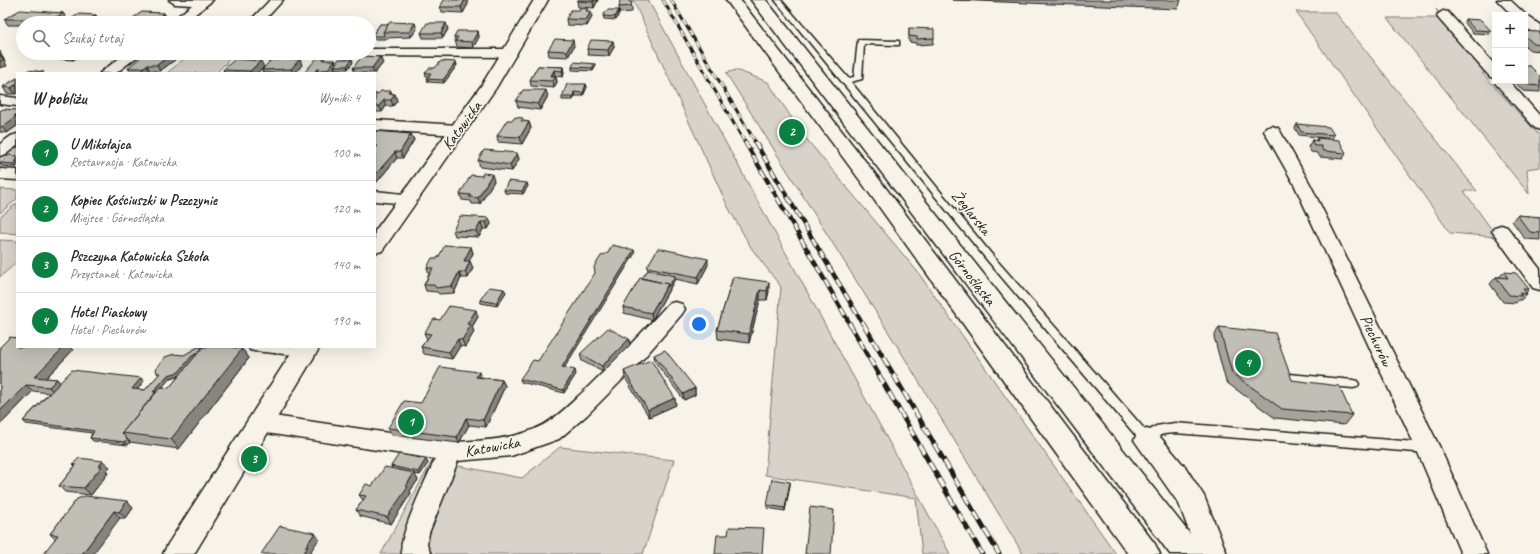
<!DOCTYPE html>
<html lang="pl">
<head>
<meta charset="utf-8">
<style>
	body { margin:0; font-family:Caveat,sans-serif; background:#f7f7f7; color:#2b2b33 }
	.controls { position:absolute; right:12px; top:12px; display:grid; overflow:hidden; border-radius:0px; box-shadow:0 4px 16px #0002 }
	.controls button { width:36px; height:36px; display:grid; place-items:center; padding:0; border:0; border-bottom:1px solid #e1e1e2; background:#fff; color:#2b2b33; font:20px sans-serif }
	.you { position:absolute; left:699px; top:324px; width:14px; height:14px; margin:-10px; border:3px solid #fff; border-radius:50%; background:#1a73e8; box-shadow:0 0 0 6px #1a73e833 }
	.badge { display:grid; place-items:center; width:26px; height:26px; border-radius:50%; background:#0b8043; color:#fff; font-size:13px; font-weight:700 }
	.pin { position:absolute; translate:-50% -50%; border:2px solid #fff; box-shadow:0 1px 4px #0006 }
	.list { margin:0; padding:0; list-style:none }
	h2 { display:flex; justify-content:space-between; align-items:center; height:52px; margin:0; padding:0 16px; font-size:17px }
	h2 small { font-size:13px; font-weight:400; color:#7c7c81 }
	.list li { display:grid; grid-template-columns:26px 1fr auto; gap:12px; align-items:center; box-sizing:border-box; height:56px; padding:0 16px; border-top:1px solid #e1e1e2 }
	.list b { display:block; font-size:15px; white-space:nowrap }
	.list p { margin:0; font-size:13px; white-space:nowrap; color:#7c7c81 }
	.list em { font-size:13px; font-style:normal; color:#7c7c81 }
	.icon { flex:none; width:22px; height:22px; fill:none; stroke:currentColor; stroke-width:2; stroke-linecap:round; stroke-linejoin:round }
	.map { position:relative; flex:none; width:1540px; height:554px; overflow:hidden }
	.search { position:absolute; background:#fff; box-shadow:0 4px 16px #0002; left:16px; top:16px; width:360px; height:44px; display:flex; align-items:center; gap:10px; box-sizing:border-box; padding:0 14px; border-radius:22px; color:#7c7c81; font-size:15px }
	.panel { position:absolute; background:#fff; box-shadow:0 4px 16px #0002; left:16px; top:72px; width:360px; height:276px; border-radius:0px }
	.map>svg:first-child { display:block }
	.green { fill:#d7d3cb; stroke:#7a7874 }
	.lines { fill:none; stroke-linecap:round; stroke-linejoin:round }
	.service-casing { stroke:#1c1c1c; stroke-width:3 }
	.minor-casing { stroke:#1c1c1c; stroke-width:3 }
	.tertiary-casing { stroke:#1c1c1c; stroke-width:3 }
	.primary-casing { stroke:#1c1c1c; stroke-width:3 }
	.service { fill:#f7f3e8; fill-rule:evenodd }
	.minor { fill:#f7f3e8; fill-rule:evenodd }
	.tertiary { fill:#f7f3e8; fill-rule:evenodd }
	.primary { fill:#f7f3e8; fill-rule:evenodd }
	.rail-far2-casing { stroke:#1c1c1c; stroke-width:3 }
	.rail-far1-casing { stroke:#1c1c1c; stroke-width:4.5 }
	.rail-casing { stroke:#1c1c1c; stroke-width:5 }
	.rail-far2 { stroke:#f7f3e8; stroke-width:2; stroke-dasharray:6; stroke-linecap:butt }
	.rail-far1 { stroke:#f7f3e8; stroke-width:3; stroke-dasharray:8; stroke-linecap:butt }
	.rail { stroke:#f7f3e8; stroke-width:3.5; stroke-dasharray:10; stroke-linecap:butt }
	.wall { fill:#a5a39c; stroke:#1c1c1c; fill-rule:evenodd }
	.shaded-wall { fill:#86857f; stroke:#1c1c1c }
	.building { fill:#c0beb5; stroke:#1c1c1c }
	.labels { text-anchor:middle; stroke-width:3.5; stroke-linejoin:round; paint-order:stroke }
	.street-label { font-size:16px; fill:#1c1c1c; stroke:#f7f3e8 }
</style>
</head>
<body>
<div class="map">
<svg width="1540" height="554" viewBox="0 0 1540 554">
	<rect width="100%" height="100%" fill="#f7f3e8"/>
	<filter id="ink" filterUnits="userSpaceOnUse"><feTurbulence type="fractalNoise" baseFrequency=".025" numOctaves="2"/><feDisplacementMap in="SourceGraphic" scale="8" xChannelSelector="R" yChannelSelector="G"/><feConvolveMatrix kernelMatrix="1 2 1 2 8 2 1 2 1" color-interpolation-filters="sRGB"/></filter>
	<g filter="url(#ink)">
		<g class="green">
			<path d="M633,0H648L950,554H922L916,498L765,475L781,287L752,249L728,207Z"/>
			<path d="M1436,9L1495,72V73H1482L1540,136V167L1527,169L1529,194L1387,18H1441Z"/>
			<path d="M1296,12H1335L1477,191H1464L1497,237L1450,233Z"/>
			<path d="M190,54L233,56L216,73H167Z"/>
			<path d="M736,70L768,82L803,135L917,271L1116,554H1023L904,357L726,73Z"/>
			<path d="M17,143V172H0V156Z"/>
			<path d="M0,189L17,190V199L0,213Z"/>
			<path d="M17,203V234L0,232V217Z"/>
			<path d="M0,240L17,241V262L0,277Z"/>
			<path d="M560,447L674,460L643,554H381L432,461L522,478Z"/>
		</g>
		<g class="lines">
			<defs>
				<g id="service">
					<path d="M775,0H781L848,78L854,77L858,40L899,41V45H896L864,44L862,79L851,82L993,256L1147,432L1156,426L1175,423L1428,443L1432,444L1434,448L1432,452L1428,453L1175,433C1170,434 1163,433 1159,436C1152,440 1152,447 1143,444L987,260Z"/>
					<path d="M249,347H296L309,349L310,352L309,355L305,356L254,351L250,350Z"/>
					<path d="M1289,374L1353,380L1357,381L1359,384L1357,387L1353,388L1289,382L1285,381L1283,378L1285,375Z"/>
				</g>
				<g id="minor">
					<path d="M169,0H213L184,23H169L192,5L175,4Z"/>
					<path d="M270,0H283L262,23H248Z"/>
					<path d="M1497,0H1510L1526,15L1540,25V36L1535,35L1525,26V15H1512Z"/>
					<path d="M1443,11L1448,12L1495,65V78L1490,77L1438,18L1437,15Z"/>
					<path d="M369,49H510L515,50L517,53L515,56L510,57L364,56L362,53H369Z"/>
					<path d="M126,53H142L116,73H100Z"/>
					<path d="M1495,79V81H1509L1540,116V130L1535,128L1496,84L1494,81Z"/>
					<path d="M0,96L17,98V106L0,104Z"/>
					<path d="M375,120L458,125L463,127L466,130L463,133L458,135L375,130Z"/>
					<path d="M1272,126L1278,128L1280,131L1310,184L1440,448L1487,554H1461L1416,448L1294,184L1264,131L1266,128Z"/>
					<path d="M17,134V146L6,154L0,156V144L11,136Z"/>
					<path d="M0,169L17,170V180L0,179Z"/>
					<path d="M375,191L413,195L416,199L413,203L407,204L375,201Z"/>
					<path d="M1501,225L1507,227L1540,269V290L1533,288L1492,231L1495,227Z"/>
					<path d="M675,302L682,304L685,309L682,314L642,360L587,415L559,439L511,456L458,461L429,533L427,545L431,554H402C396,540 428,476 435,459L260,432L252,430L249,423L252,416L260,414L450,442C480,441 515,440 543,425C558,417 572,402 585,390C614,362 641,334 668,304Z"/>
				</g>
				<g id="tertiary">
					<path d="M534,0H548L496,88L382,251L375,253V231L481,86Z"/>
					<path d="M295,347H320L194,554H163L168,544Z"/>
				</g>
				<g id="primary">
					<path d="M726,0H740L876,175L1155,544L1160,554H1128L862,183Z"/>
					<path d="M751,0H766L1190,534L1179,504L1134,440L1138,432L1147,429L1156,432L1186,468L1204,496L1227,554H1170Z"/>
				</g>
			</defs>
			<use href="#service" class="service-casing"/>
			<use href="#minor" class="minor-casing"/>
			<use href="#tertiary" class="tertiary-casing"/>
			<use href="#primary" class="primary-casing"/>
			<use href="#service" class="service"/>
			<use href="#minor" class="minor"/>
			<use href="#tertiary" class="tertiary"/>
			<use href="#primary" class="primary"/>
			<defs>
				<g id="rail-far2">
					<path d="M663,0L745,143"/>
					<path d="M671,0L756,143"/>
				</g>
				<g id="rail-far1">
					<path d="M745,142L850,324"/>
					<path d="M755,142L863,324"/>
				</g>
				<g id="rail">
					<path d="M849,323L982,554"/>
					<path d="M863,323L999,554"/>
				</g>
			</defs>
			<use href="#rail-far2" class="rail-far2-casing"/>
			<use href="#rail-far1" class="rail-far1-casing"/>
			<use href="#rail" class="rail-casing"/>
			<use href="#rail-far2" class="rail-far2"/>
			<use href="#rail-far1" class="rail-far1"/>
			<use href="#rail" class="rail"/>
		</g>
		<g class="wall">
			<path d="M467,0L468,4L463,13L442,12L440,7Z"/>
			<path d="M578,0H598L594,8L578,7L577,1Z"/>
			<path d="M952,0H1181L1178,9Z"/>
			<path d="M631,2L632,8V12L620,13L619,7Z"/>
			<path d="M619,10V13L616,20L604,19L603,16Z"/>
			<path d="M588,11L592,17L587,26L567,25L566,19Z"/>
			<path d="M63,13L67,19L61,23H23V25H8L4,19Z"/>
			<path d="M164,13L167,19L162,23H135L133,18Z"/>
			<path d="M1465,19L1491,31L1489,34L1473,33L1464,22Z"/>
			<path d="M380,24L417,29L411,37L385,38V39H373L372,36Z"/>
			<path d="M909,28L934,38L933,44L916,45V43L909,42Z"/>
			<path d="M448,29L443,38H423L421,33Z"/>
			<path d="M478,31L479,37L473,48L457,47L454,37Z"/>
			<path d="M1525,31L1540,33V51L1530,50L1525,46Z"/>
			<path d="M613,41L614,47L609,56L588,55L587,49Z"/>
			<path d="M574,46L568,57L549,56L548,50Z"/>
			<path d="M41,53H84L73,60L45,58Z"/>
			<path d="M173,53L176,59L160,71H150L148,73H131L128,68L156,56Z"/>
			<path d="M326,60L336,63L353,62L348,69H335L332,73H304Z"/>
			<path d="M456,62L457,65L444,83L428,82L427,79L429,76H426L425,73L435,68Z"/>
			<path d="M383,63L375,73H355L353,68Z"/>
			<path d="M595,64V67L593,71L572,70V67Z"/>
			<path d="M302,65L295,73H263L262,70Z"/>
			<path d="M538,66L563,67L564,73L563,77L556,76L557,82L554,88L531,86L530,80Z"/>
			<path d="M264,67L257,73H225L223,70Z"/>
			<path d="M1540,76V92L1523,91L1514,81H1525Z"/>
			<path d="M17,78V93L15,94H7L3,87Z"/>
			<path d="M586,84L587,87L583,96H575L573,100H562V97Z"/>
			<path d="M391,91L392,94H395L397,101L393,106H386L382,112H375V94H378Z"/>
			<path d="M548,96L540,110L518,107L516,101Z"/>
			<path d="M17,110V126L7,133L0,132V111Z"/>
			<path d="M524,121L529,122L531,128L522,144L498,142L497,136Z"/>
			<path d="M1297,124L1334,135L1332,139L1299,135L1295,128Z"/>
			<path d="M375,131L411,134L414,140L403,158H397L376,183H375Z"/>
			<path d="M1317,138L1346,153L1343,159L1320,157L1317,153L1311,152L1308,147L1312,140L1315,141Z"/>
			<path d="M517,153L519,159L512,171L480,167L478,160Z"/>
			<path d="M17,156V166L15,167L2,166L0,164V163Z"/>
			<path d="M482,176L494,181L480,204H472L471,201L462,200L460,194Z"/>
			<path d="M527,183L528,186L523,194L505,193L504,190Z"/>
			<path d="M1517,215L1540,217V240L1525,239L1512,221Z"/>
			<path d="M489,218L491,224L488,229H483L479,237L455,236L453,230Z"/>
			<path d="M471,247L473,253L469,261L473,268L468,278H461L454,293L439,294L437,292L426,291L424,285L429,274L427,268L438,258Z"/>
			<path d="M635,253L564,368L576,374L564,393L521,382L520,379L538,361Z"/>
			<path d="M708,265L698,284L675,279L652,320L624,313L623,307L648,270L647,267Z"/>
			<path d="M1504,272L1529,289L1526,293L1527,294L1521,300H1518L1516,303L1503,302L1490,284L1496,277H1499Z"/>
			<path d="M733,277L769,291L767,300H760L749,343L718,339L717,330Z"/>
			<path d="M506,292L497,306L481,303L480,300Z"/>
			<path d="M478,317L472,327L474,332L465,347L460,346L452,359L424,354L421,347L427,339L424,333L440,320Z"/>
			<path d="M1219,327L1292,380L1352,415L1344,425L1275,418L1226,382L1214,337Z"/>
			<path d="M629,339L630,345L603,372L582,361L580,354Z"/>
			<path d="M0,347H70L73,350L46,378L57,379L60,383L144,381L137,389L145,390L159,375L157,373L198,347H237V348L242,349L249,358L179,449L130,442L128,445L93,441L90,438L92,433L26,424L23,421L49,393L33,391L0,425ZM179,376L169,388L162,387L170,378Z"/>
			<path d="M654,355L695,388V395L684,400L655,362Z"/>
			<path d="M624,371L676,405L649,417L625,378Z"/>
			<path d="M481,377L502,380L505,386L486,427L469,425L459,443L392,435L388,428L421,403Z"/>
			<path d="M428,463L420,475L414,474L418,480L410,491L411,493L391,524L360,516L356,510L363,500L359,495L372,486L392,469L391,466Z"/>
			<path d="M73,464L110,467L106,471L108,473L91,495L65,492L59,486L75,466Z"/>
			<path d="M790,485L785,511L767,508V505Z"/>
			<path d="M77,499L133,508L126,518H120L55,539L50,534Z"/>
		</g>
		<g class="shaded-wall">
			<path d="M465,0H467L468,4L463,13L461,7Z"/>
			<path d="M594,0H598L594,8L593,2Z"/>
			<path d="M619,10V13L616,20L615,17Z"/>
			<path d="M591,11L592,17L587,26L586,20Z"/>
			<path d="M63,13L67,19L61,23H49V22Z"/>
			<path d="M164,13L167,19L162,23H151Z"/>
			<path d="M96,15L100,21L96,23H84Z"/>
			<path d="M245,18L247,23H239Z"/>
			<path d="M284,18L286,23H280Z"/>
			<path d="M415,23L417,29L411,37L409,32Z"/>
			<path d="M446,23L448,29L443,38L441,33Z"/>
			<path d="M478,31L479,37L473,48L472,42Z"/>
			<path d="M573,40L574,46L568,57L567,51Z"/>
			<path d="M613,41L614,47L609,56L608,50Z"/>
			<path d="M0,51L7,66L0,68Z"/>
			<path d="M71,53H84L73,60L69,54Z"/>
			<path d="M173,53L176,59L160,71L157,65Z"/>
			<path d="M380,57L383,63L375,73H374L372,68Z"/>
			<path d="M300,59L302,65L295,73H293L291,69Z"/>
			<path d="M352,59L353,62L348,69L347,66Z"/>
			<path d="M335,60L337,66H334L335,69L332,73H328L327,70Z"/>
			<path d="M261,61L264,67L257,73H251L250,71Z"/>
			<path d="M456,62L457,65L444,83L443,80Z"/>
			<path d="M595,64V67L593,71L592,68Z"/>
			<path d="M147,65L150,71L148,73H145L142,68Z"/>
			<path d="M563,67L564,73L563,77L562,71Z"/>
			<path d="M317,69L319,73H314Z"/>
			<path d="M554,70L555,76H551Z"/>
			<path d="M556,76L557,82L554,88L553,81Z"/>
			<path d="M586,84L587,87L583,96V93Z"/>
			<path d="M15,85L17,87V93L15,94L11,88Z"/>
			<path d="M546,90L548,96L540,110L538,104Z"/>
			<path d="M391,91L393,97L395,94L397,101L393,106L389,94Z"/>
			<path d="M574,92L575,96L573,100V97Z"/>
			<path d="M384,100L386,106L382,112L379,106Z"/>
			<path d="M17,114V126L7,133L2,127Z"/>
			<path d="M529,122L531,128L522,144L520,137Z"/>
			<path d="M411,134L414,140L403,158L400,152Z"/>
			<path d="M395,152L397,158L376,183L375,179V175Z"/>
			<path d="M517,153L519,159L512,171L510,165Z"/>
			<path d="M17,160V166L15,167L13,164Z"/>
			<path d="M492,174L494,181L480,204L478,198Z"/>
			<path d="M527,183L528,186L523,194L522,191Z"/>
			<path d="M489,218L491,224L488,229L486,222Z"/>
			<path d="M481,222L483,229L479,237L476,231Z"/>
			<path d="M471,247L473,253L466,268L464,261Z"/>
			<path d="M634,250L635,253L563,370L562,367Z"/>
			<path d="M708,259V265L698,284V277Z"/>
			<path d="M470,261L473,268L468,278L465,272Z"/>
			<path d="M459,272L461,278L454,293L452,286Z"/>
			<path d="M675,276V279L652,320L651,313L668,284Z"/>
			<path d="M769,282V291L767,300V291Z"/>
			<path d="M504,289L506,292L497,306L496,303Z"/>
			<path d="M760,290V300L749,343V334Z"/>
			<path d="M476,310L478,317L472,327L474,332L465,347L462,340L467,324Z"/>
			<path d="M458,339L460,346L452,359L449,352Z"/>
			<path d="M629,339L630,345L603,372L602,366Z"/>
			<path d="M64,347H70L73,350L40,384L34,377Z"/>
			<path d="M230,347H237L240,352L242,349L249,358L179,449L171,439Z"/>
			<path d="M201,351L182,375L170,378L156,395L153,392L168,375L191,357Z"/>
			<path d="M575,370L576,374L564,393L563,390Z"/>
			<path d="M479,372L481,378L476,377Z"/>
			<path d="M141,378L144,381L135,392L132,389Z"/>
			<path d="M57,379L63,386L55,394L49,387Z"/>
			<path d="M502,380L505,386L486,427L483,420Z"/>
			<path d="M26,385L33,391L0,425V411Z"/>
			<path d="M695,388V395L684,400L683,394Z"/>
			<path d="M675,398L676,405L649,417L648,410Z"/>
			<path d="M466,418L469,425L459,443L457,437Z"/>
			<path d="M127,439L130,442L128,445L124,442Z"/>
			<path d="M426,459L428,463L420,475L418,472Z"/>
			<path d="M103,461L110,467L106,471L108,473L91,495L84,488L99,466Z"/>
			<path d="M414,473L418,480L410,491L411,493L391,524L387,517Z"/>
			<path d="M790,482V485L785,511V508Z"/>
			<path d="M127,501L133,508L126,518L119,512Z"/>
			<path d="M114,511L120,518L93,554H82Z"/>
			<path d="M315,533L319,539L311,551L313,554H303L305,547Z"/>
		</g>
		<g class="building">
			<path d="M444,0H465L461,7H440Z"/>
			<path d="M578,0H594L593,2L577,1Z"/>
			<path d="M620,0H630L629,2H632L631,6L619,7Z"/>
			<path d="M580,8L588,9L586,11H591L586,20L566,19L571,10H579Z"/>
			<path d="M20,10L63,13L49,22L34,20L36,19H4Z"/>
			<path d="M607,10H619L615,17L603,16Z"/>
			<path d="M142,12L164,13L151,23L134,21L139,18H133Z"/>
			<path d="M79,14L96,15L84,23H64Z"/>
			<path d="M190,16L235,20L238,18H245L239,23H180Z"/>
			<path d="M275,18H284L280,23H262V22H271Z"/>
			<path d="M1465,19L1481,20L1491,31L1475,30Z"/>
			<path d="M299,22L323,23H299Z"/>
			<path d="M390,22L415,23L409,32H383Z"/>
			<path d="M427,23H446L441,33H421Z"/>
			<path d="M380,24H388L383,32L384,35V36H372Z"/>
			<path d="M909,28L934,29V38L917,39V37L909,36Z"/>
			<path d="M457,31H478L472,42L455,41L458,37H454Z"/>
			<path d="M1525,31L1539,32L1540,33V45L1534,44L1525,36Z"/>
			<path d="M555,39L573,40L567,51L548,50Z"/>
			<path d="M591,40L613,41L608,50L587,49Z"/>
			<path d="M53,53H71L69,54Z"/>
			<path d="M160,53H173L157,65H147L142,68H128L142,56H156Z"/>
			<path d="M0,54L3,60L0,61Z"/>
			<path d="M362,56L380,57L372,68H353Z"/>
			<path d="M317,58H325L323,60H335L327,70L317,69L314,73H304Z"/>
			<path d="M235,59L261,61L250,71L223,70Z"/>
			<path d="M300,59L291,69L262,70L271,60Z"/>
			<path d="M339,59H352L347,66H334Z"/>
			<path d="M441,61L456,62L443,80L427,79L431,73H425L429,68H435Z"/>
			<path d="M574,62L595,64L592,68L572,67Z"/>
			<path d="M538,66L563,67L562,71L554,70L551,76H556L553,81L530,80Z"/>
			<path d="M1525,66H1530L1540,76V86L1528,85L1524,81H1525Z"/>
			<path d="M28,70L44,72L42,73H25Z"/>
			<path d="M17,78V85H15L11,88L3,87Z"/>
			<path d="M567,84H586L583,93L574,92L573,97H562Z"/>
			<path d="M523,90H546L538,104L516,101Z"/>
			<path d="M381,91H391L389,94H395L391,100H384L379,106H375V94H378Z"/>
			<path d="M3,109L17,110V114L14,116H17L2,127L0,126V111Z"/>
			<path d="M515,117L523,118L521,121L529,122L520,137L497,136L507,120H513Z"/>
			<path d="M1297,124L1329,127L1334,135L1301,132Z"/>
			<path d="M375,131L411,134L400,152H395L375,175V149L378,146H375Z"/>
			<path d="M1317,138L1339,140L1346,153L1323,151L1321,146H1314L1312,140L1318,141Z"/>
			<path d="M484,150L517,153L510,165L478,160Z"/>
			<path d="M9,155L17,156V160L13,164L0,163Z"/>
			<path d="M483,173L492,174L478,198L469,197L471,195L460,194L471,175L482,176Z"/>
			<path d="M508,181L527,183L522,191L504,190Z"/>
			<path d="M1517,215L1540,217V233L1530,232Z"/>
			<path d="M460,216L489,218L486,222H481L476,231L453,230Z"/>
			<path d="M445,245L471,247L464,261H470L465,272H459L452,286L436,288L434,285H424L433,268H427L432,258H438Z"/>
			<path d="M612,245L634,250L562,367L575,370L563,390L520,379L533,360L538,361L595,273L594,267L601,256L608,253Z"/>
			<path d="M658,248L708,259L698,277L647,267Z"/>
			<path d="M648,270L675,276L668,287V284L642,278Z"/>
			<path d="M1504,272L1516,273L1529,289H1523L1527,294L1519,293L1522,296L1509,295L1496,277L1508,278Z"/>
			<path d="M733,277L769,282L767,291L760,290L749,334L717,330Z"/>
			<path d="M640,278L668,284L651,313L623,307Z"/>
			<path d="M489,287L504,289L496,303L480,300Z"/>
			<path d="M449,306L476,310L467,324L471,325L462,340L458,339L449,352L421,347L431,334L424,333L434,319L440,320Z"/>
			<path d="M1219,327L1275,333L1292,380L1339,386L1352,415L1282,409L1232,373Z"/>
			<path d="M608,328L629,339L602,366L580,354Z"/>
			<path d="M10,337L17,338V347H64L34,377L57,379L49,387L26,385L0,411V347Z"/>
			<path d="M198,347H201L202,348L197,353L191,357L179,372L168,375L153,392H156L122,433L127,439L124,442L90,438L94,431L23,421L72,370L141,378L132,389L145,390L160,373H157L156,369L165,357L174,354L184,355Z"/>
			<path d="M203,347H230L242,349L171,439L122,433L161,387L169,388Z"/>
			<path d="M665,350L695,388L683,394L654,355Z"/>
			<path d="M651,360L675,398L648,410L624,371Z"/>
			<path d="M440,367L479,372L476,377L502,380L483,420L466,418L457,437L388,428L404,401L421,403Z"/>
			<path d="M399,454L426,459L418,472L391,466Z"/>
			<path d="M79,458L103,461L99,466H102L84,488L59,486L76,465L73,464Z"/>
			<path d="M385,467L414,473L406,486L408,487L387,517L356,510L366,496L359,495L366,484L372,486Z"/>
			<path d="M772,479L790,482L785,508L767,505Z"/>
			<path d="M85,496L127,501L119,512L114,511L82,554H43L58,535L50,534L77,499Z"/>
			<path d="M810,507L834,510L831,554H805Z"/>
			<path d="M280,526L315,533L305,547H308L303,554H261Z"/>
			<path d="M729,527L764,528L762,554H715L717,535H728Z"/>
		</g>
	</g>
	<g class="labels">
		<g class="street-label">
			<text transform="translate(461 125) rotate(-54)" y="6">Katowicka</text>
			<text transform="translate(972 212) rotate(51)" y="6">Żeglarska</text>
			<text transform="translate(973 277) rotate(52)" y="6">Górnośląska</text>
			<text transform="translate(1377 340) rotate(65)" y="6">Piechurów</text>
			<text transform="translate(492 446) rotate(-10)" y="6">Katowicka</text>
		</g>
	</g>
</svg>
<div class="controls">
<button>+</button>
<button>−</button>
</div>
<div class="you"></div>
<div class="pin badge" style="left:411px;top:422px">1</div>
<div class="pin badge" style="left:792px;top:132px">2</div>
<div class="pin badge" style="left:254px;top:459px">3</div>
<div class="pin badge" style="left:1248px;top:363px">4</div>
<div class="search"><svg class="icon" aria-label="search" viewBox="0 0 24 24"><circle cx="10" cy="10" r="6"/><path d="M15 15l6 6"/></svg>Szukaj tutaj</div>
<section class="panel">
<h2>W pobliżu<small>Wyniki: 4</small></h2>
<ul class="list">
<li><span class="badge">1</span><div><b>U Mikołajca</b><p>Restauracja · Katowicka</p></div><em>100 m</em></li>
<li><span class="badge">2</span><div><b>Kopiec Kościuszki w Pszczynie</b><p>Miejsce · Górnośląska</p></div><em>120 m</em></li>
<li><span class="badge">3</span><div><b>Pszczyna Katowicka Szkoła</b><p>Przystanek · Katowicka</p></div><em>140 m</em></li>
<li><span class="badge">4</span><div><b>Hotel Piaskowy</b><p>Hotel · Piechurów</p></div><em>190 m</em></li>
</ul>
</section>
</div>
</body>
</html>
